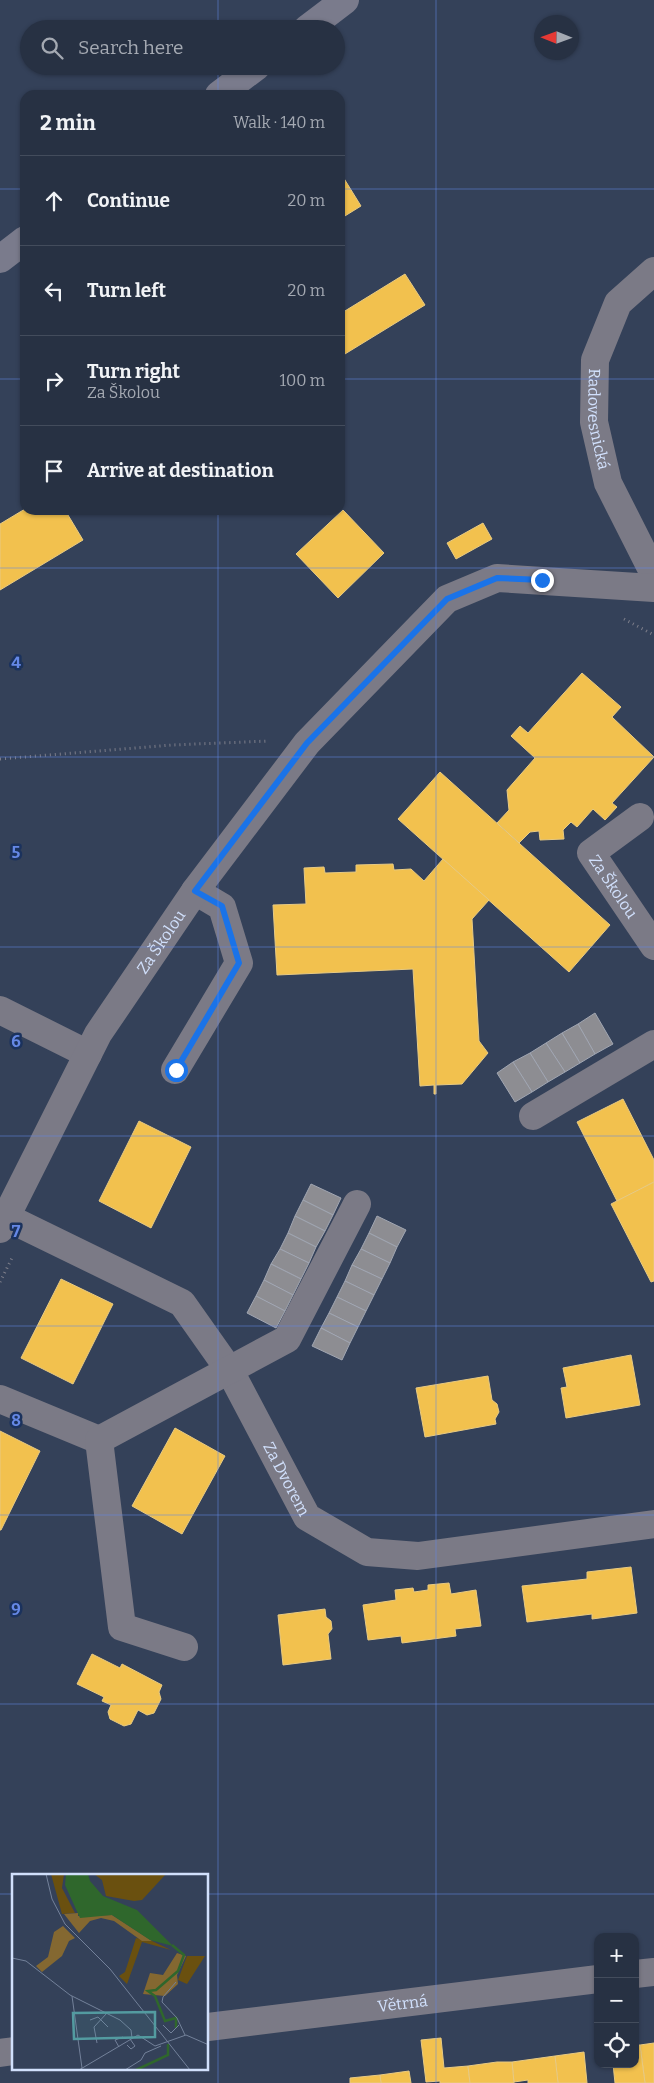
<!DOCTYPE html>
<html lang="en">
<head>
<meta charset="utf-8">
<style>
	body { margin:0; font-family:Bitter,serif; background:#2f394a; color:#f1f3f6 }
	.controls { position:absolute; right:15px; bottom:15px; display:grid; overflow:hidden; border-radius:10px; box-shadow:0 1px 4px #0004 }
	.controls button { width:45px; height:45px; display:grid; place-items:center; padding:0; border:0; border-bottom:1px solid #434c5c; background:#273143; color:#f1f3f6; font:25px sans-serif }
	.compass { position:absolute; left:534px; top:15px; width:45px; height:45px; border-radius:50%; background:#273143; box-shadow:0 1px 4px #0004; rotate:271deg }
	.stop { position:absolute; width:15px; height:15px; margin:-11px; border:4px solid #1a73e8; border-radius:50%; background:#fff }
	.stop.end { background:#1a73e8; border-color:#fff; box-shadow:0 1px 5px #0008 }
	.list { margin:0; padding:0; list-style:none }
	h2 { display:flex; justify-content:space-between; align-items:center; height:65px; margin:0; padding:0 20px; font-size:21px }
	h2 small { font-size:16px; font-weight:400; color:#a4a9b2 }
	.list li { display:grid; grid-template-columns:32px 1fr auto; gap:15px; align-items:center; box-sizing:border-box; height:90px; padding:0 20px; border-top:1px solid #434c5c }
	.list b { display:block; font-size:19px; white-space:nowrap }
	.list p { margin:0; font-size:16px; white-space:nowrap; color:#a4a9b2 }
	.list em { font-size:16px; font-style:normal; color:#a4a9b2 }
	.icon { flex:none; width:28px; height:28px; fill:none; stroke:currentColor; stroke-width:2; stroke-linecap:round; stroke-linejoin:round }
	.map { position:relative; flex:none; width:654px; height:2083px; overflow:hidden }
	.search { position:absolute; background:#273143; box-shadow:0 1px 4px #0004; left:20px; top:20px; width:325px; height:55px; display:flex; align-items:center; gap:12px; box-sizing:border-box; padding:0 18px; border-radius:28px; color:#a4a9b2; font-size:19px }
	.panel { position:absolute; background:#273143; box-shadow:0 1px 4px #0004; left:20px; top:90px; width:325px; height:425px; border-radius:15px }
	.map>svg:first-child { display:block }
	.homes { fill:#f2c14e; stroke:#e8ca82 }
	.industry { fill:#8d8d92; stroke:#a1a6b2 }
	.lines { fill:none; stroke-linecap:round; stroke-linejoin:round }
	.path { stroke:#7d7e8a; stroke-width:3; stroke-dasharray:1 4; stroke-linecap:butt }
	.minor { stroke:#7b7a86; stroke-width:28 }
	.major { stroke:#7a7b8c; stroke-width:28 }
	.route { stroke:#1a73e8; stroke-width:6 }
	.grid { fill:none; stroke:#6588e6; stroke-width:1; stroke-opacity:0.55 }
	.labels { text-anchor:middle; stroke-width:5; stroke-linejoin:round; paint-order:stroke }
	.street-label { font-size:16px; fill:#d1e0fc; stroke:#1b325d }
	.inset-river { fill:none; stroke:#2f672c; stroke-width:2.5 }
	.inset-road { fill:none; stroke:#73819a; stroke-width:1 }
	.view { fill:#539ba0; fill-opacity:0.15; stroke:#539ba0; stroke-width:2.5 }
	.inset-edge { fill:none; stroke:#d1e0fc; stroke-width:2.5 }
	.grid-label { font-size:16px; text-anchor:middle; font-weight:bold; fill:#6588e6; stroke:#1b325d; stroke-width:5; stroke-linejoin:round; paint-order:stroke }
</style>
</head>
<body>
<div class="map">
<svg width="654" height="2083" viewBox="0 0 654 2083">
	<rect width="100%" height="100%" fill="#344159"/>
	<g class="homes">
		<path d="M340,172L361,206L340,219Z"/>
		<path d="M405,274L425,305L340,357V314Z"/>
		<path d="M25,509L65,510L83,540L0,590V524Z"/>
		<path d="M343,510L384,553L338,598L296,554Z"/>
		<path d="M483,523L492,539L456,559L447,543Z"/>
		<path d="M582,673L621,707L612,717L654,757L612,803L617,807L605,820L593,809L577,827L571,822L563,830L564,839L540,840L539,831L530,832L519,843L497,823L509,810L507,790L535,758L511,736L520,726L528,733Z"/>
		<path d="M440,772L610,925L569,972L398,819Z"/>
		<path d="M443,859L489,900L472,919L479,1041L488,1053L462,1084L436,1085V1094H434V1085L420,1086L413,969L277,975L273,905L306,904L304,868L324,867L325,873L356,872V865L393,864L394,870L411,869L424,881Z"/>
		<path d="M623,1099L654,1160V1182L617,1201L577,1122Z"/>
		<path d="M139,1121L191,1147L151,1228L99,1201Z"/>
		<path d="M654,1182V1281L651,1282L611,1204Z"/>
		<path d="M61,1279L113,1304L73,1384L21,1358Z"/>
		<path d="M631,1355L640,1405L566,1418L561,1388L567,1387L563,1368Z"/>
		<path d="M488,1376L492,1400L497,1404L499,1412L495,1419L496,1424L425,1437L416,1388Z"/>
		<path d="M175,1428L225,1456L182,1534L132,1506Z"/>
		<path d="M0,1431L40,1451L1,1530H0Z"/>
		<path d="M631,1567L637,1613L592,1619V1614L527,1622L522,1586L587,1579V1572Z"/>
		<path d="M449,1583L451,1594L476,1590L481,1626L455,1629L456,1636L402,1643L401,1636L368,1640L363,1605L396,1600L395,1590L413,1588L414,1592L428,1590V1585Z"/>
		<path d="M325,1609L326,1617L331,1621L332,1629L328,1634L331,1659L283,1665L278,1615Z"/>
		<path d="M92,1654L120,1668L122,1664L162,1685L159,1692L161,1699L154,1713L147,1715L138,1710L131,1724L124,1726L110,1719L108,1712L111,1705L102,1701L104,1697L77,1684Z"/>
		<path d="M441,2038L444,2068L468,2066L470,2083H440V2081L426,2082L421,2040Z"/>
		<path d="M654,2043V2083H645L640,2045Z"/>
		<path d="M635,2045H640L645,2083H615L613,2064H635Z"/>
		<path d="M584,2052L587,2083H558L555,2056Z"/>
		<path d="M555,2056L558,2083H528V2080L514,2082L512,2062Z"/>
		<path d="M497,2062H512L514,2083H470L468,2066Z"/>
		<path d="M409,2071L411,2083H381L380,2075Z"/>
		<path d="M380,2075L381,2083H350V2078Z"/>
	</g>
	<g class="industry">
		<path d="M595,1013L613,1044L595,1054L578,1024Z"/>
		<path d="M578,1024L595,1054L580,1063L562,1033Z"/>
		<path d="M562,1033L580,1063L565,1072L546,1043Z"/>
		<path d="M546,1043L565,1072L548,1082L530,1053Z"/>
		<path d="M530,1053L548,1082L532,1092L513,1062Z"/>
		<path d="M513,1062L532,1092L515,1102L497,1073Z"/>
		<path d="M311,1184L341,1198L333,1215L303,1200Z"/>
		<path d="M303,1200L333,1215L325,1231L295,1216Z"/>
		<path d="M295,1216L325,1231L316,1247L288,1233Z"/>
		<path d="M377,1216L406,1230L397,1247L369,1233Z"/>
		<path d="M288,1233L316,1247L309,1263L280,1249Z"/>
		<path d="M369,1233L397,1247L390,1263L361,1249Z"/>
		<path d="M280,1249L309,1263L301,1279L271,1264Z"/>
		<path d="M361,1249L390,1263L382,1279L352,1265Z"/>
		<path d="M271,1264L301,1279L293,1295L264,1280Z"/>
		<path d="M352,1265L382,1279L374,1295L345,1281Z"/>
		<path d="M264,1280L293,1295L285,1311L256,1296Z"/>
		<path d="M345,1281L374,1295L366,1311L337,1297Z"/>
		<path d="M256,1296L285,1311L276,1328L247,1313Z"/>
		<path d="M337,1297L366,1311L358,1327L329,1313Z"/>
		<path d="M329,1313L358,1327L350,1343L321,1328Z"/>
		<path d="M321,1328L350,1343L342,1360L312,1346Z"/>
	</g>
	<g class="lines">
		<g class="path">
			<path d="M624,619L654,635"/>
			<path d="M0,759L172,745L269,741"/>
			<path d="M0,1282L12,1258"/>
		</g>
		<g class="minor">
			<path id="s1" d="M654,271L618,303L595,360L594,422L608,483L654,574"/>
			<path id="s2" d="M640,817L591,853L654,946"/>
			<path d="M0,1010L88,1054"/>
			<path d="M175,1070L239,963L222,907L195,891"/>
			<path d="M533,1116L654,1044"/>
			<path id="s3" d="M6,1217L182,1303L230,1371L307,1517L367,1552L418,1556L654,1524"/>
			<path id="s4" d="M0,1229L98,1034L195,891L307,743L447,599L497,578L654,588"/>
			<path d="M0,1399L99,1440"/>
			<path d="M184,1647L122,1627L99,1440L287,1339L357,1204"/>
			<path d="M635,1974L654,1972"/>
			<path id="s5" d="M208,2027L598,1979"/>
			<path d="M0,2053L14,2051"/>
		</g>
		<g class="major">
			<path d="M307,29L345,0"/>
			<path d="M219,95L257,66"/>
			<path d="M0,259L25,240"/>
		</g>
	</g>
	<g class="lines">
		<path class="route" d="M176,1070L239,963L222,906L195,891L307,743L447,599L497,578L542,580"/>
	</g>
	<path class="grid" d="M218,0V29M436,0V2083M218,66V95M0,189H25M340,189H654M0,379H25M340,379H654M218,510V2083M0,568H654M0,757H654M0,947H654M0,1136H654M0,1326H654M0,1515H654M0,1704H654M0,1894H14M208,1894H654"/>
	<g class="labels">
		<g class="street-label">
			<text dy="6" stroke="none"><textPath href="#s1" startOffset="169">Radovesnická</textPath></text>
			<text dy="6" stroke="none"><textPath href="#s2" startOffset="101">Za Školou</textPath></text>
			<text dy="6" stroke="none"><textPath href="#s4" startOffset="330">Za Školou</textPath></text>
			<text dy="6" stroke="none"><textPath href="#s3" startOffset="401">Za Dvorem</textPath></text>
			<text dy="6" stroke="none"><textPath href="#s5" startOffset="196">Větrná</textPath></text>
		</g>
	</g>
	<g transform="translate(12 1874)">
		<rect width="196" height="196" fill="#344159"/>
		<path d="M39,0H52L50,14L63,39L50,40ZM82,0H154L130,26L122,27L94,22L90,6ZM124,64L140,67L159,76L130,68L115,110L107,102L113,98ZM175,82H193L175,110L166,106Z" fill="#6a500f"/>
		<path d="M66,39V42L100,41L140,67H130L102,47L89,44L78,47L67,59L52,40ZM51,52L63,64L57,67L50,82L30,98L24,92L36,83L42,58ZM165,79L174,82L165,101L166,110L153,122L131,120L138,99L151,101Z" fill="#846831"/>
		<path d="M54,0H76L78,7L91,22L125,36L161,72L138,66L100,41L68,44L53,11Z" fill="#2f672c"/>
		<path class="inset-river" d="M160,71L172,81L166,97L144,116L136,117L143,122L153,147L164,144V154M124,196L156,181V170"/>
		<path class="inset-road" d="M34,0L40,25L53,50L98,95L178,196M0,84L14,87L58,121L108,146L119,156L120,164M164,108L151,123L150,128L165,144L173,161M60,122L70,194M78,146L86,143L96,153M151,151L159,159L167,151M85,169L82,153L95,139M115,171L119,175L123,172L118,165M107,173L103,166L111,163M22,196H41M67,196L126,161L143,172L174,161L197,171M113,196L129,186L133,179L149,172"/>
		<path class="view" d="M143,138V163L62,165L61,139Z"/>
		<rect width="196" height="196" class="inset-edge"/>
	</g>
	<g class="grid-label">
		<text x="16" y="668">4</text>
		<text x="16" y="858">5</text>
		<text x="16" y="1047">6</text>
		<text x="16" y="1237">7</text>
		<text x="16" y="1426">8</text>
		<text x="16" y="1615">9</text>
	</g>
</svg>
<div class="controls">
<button>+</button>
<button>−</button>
<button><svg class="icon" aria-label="locate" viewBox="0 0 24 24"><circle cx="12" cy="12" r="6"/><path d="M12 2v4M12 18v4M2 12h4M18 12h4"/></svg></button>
</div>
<svg class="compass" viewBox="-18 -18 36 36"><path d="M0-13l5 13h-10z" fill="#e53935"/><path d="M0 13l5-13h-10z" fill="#a4a9b2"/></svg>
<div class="stop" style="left:176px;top:1070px"></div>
<div class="stop end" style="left:542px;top:580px"></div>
<div class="search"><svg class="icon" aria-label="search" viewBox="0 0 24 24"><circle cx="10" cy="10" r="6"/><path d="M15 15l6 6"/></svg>Search here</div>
<section class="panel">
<h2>2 min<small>Walk · 140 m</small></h2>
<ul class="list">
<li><svg class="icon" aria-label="ahead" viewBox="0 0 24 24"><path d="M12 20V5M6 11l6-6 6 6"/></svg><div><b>Continue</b></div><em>20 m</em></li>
<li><svg class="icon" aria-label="left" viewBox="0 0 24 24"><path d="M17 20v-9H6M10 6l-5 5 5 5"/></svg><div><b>Turn left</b></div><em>20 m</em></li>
<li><svg class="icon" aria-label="right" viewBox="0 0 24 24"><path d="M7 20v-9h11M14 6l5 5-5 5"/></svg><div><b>Turn right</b><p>Za Školou</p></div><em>100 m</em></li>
<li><svg class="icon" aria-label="arrive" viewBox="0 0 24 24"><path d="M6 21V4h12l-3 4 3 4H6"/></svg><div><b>Arrive at destination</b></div></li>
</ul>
</section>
</div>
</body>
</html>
